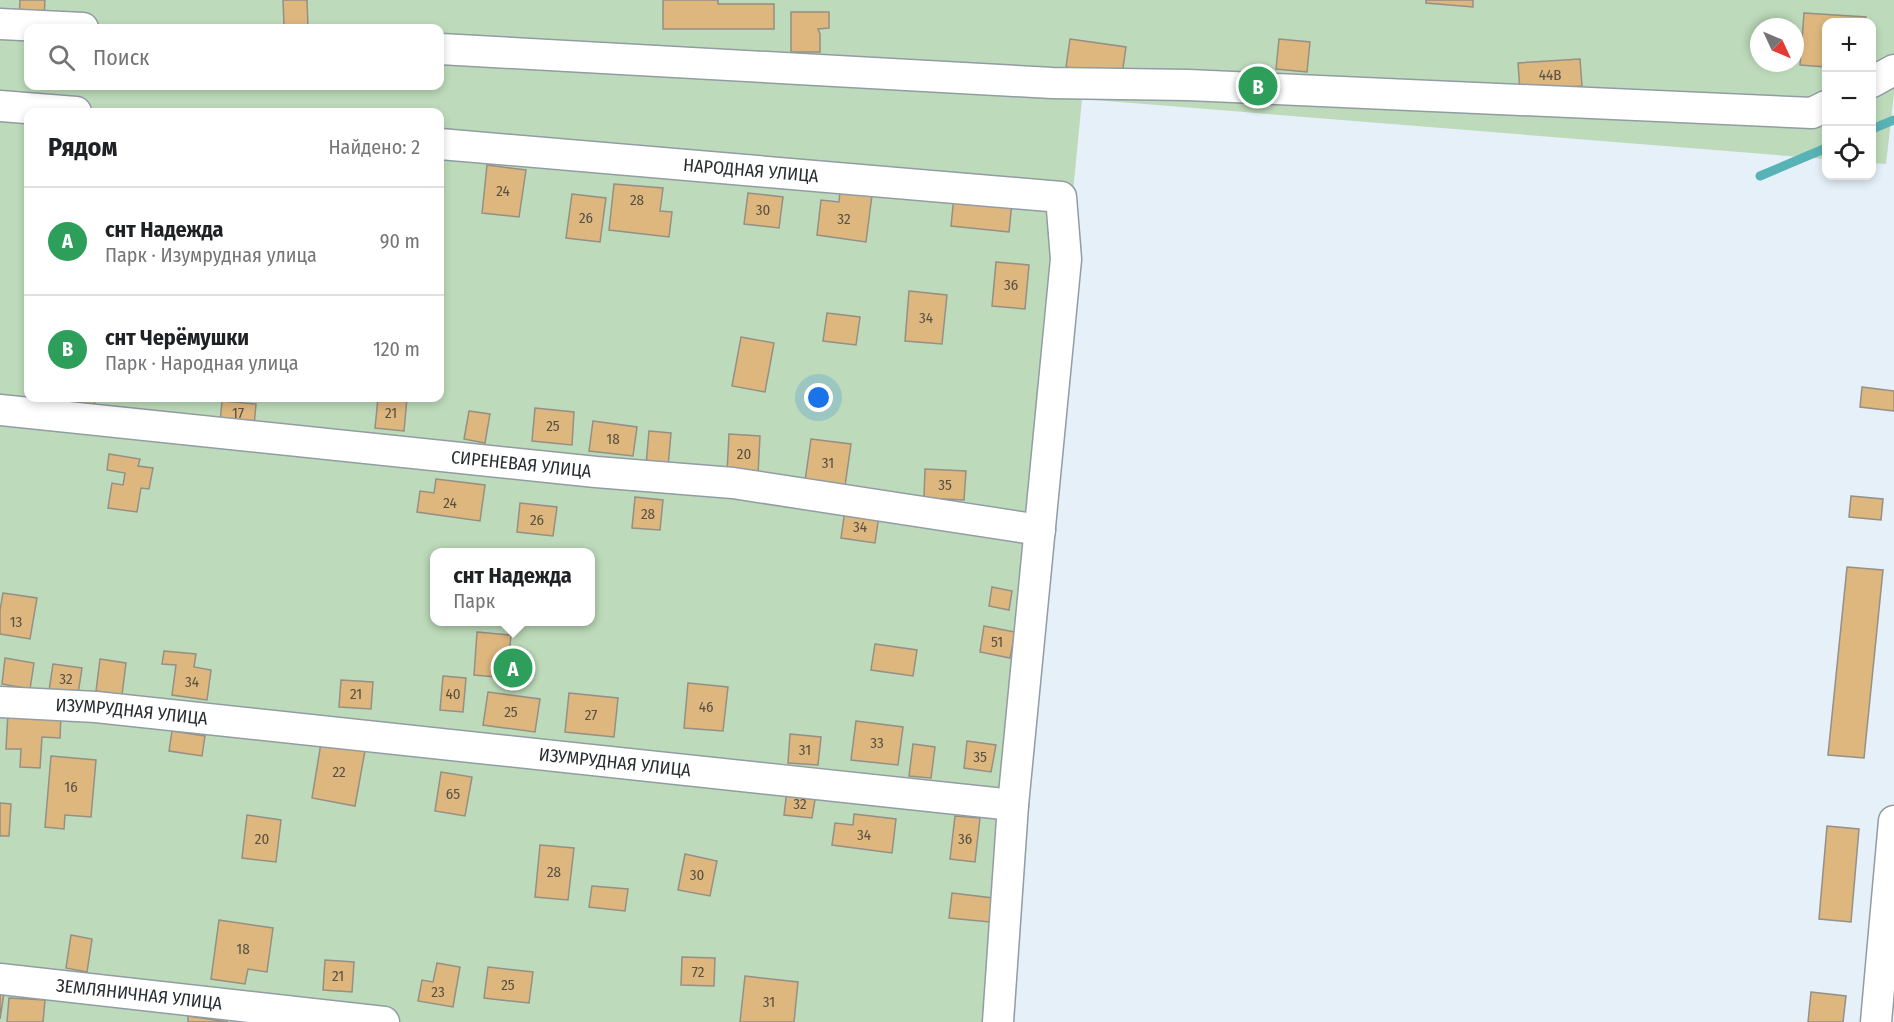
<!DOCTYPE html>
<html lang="ru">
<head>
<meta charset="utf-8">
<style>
	body { margin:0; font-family:"Fira Sans Condensed",sans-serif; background:#f2f2f2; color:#202124 }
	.controls { position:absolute; right:18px; top:18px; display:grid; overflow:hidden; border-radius:12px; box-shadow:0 3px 9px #0003 }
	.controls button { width:54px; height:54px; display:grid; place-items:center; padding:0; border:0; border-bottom:2px solid #e0e0e0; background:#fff; color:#202124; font:30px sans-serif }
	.compass { position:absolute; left:1750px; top:18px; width:54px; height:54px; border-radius:50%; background:#fff; box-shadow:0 3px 9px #0003; rotate:134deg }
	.you { position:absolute; left:819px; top:398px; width:21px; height:21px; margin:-15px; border:4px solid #fff; border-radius:50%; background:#1a73e8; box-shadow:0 0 0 9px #1a73e833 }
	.badge { display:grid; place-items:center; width:39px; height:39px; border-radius:50%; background:#2563eb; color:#fff; font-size:20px; font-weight:700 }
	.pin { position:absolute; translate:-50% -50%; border:3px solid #fff; box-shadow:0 2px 6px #0006 }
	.popup { position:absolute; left:430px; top:548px; width:165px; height:78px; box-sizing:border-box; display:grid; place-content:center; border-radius:12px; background:#fff; filter:drop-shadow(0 2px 4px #0005); font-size:20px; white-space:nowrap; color:#757577 }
	.popup b { font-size:22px; color:#202124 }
	.popup::after { content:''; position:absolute; left:50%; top:100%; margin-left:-12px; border:12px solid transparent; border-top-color:#fff }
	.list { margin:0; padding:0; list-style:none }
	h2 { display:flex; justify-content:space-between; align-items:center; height:78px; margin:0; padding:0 24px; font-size:26px }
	h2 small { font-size:20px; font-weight:400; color:#757577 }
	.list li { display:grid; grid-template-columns:39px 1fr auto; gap:18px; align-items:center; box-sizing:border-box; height:108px; padding:0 24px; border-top:2px solid #e0e0e0 }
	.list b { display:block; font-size:22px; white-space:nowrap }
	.list p { margin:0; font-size:20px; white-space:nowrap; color:#757577 }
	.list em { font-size:20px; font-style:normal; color:#757577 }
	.icon { flex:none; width:33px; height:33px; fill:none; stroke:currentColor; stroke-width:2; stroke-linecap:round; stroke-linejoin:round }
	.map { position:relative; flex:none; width:1894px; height:1022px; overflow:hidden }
	.search { position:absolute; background:#fff; box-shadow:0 3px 9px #0003; left:24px; top:24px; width:420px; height:66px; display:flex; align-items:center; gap:15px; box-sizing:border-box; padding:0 21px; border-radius:12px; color:#757577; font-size:22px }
	.panel { position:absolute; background:#fff; box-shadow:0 3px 9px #0003; left:24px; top:108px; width:420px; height:294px; border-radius:12px }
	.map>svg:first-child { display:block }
	.green { fill:#bddbba; fill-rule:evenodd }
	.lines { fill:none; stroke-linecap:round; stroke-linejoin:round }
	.stream { stroke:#58b3b6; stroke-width:9 }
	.building { fill:#deb77e; stroke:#958f86; stroke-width:1.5 }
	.minor-casing { stroke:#929ca3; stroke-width:33 }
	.minor { stroke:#fff; stroke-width:30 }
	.labels { text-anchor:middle; stroke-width:4.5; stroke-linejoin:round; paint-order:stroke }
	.number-label { font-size:15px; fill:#575044 }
	.street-label { font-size:18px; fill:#2a2e31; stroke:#e5f0f8 }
</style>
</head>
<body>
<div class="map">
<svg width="1894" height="1022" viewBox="0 0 1894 1022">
	<rect width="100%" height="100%" fill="#e5f0f8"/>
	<path class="green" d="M0,0H1894V94L1886,164L1872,163V22H1826V159L1082,99L993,1022H0ZM1759,27H1795V63H1759ZM28,28H440V86H28ZM28,112H440V398H28ZM435,552H591V622H435Z"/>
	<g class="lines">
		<g class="stream">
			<path d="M1872,129L1894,120"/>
			<path d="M1760,176L1826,148"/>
		</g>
	</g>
	<g class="building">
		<path d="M20,0H45L44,19L19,18Z"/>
		<path d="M283,0H307L308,26H284Z"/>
		<path d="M663,0H718V4H774V29H663Z"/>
		<path d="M1426,0H1473V7L1426,3Z"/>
		<path d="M791,12H829V28L818,29L820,34V52H791Z"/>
		<path d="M1804,13L1866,17L1865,22H1826V67L1800,65Z"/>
		<path d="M1070,39L1126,47L1122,75L1066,67Z"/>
		<path d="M1279,39L1310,42L1307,72L1276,69Z"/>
		<path d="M1580,59L1582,86L1520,91L1518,63Z"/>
		<path d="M487,165L526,170L519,217L482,213Z"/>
		<path d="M614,184L663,188L660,211L672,212L669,237L609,230Z"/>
		<path d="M840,191L872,195L866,242L817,235L821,200L839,202Z"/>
		<path d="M748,193L783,197L779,228L744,224Z"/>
		<path d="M572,194L606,198L600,242L566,238Z"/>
		<path d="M954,196L1012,202L1009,232L951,226Z"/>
		<path d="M996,262L1029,265L1025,309L992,306Z"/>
		<path d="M909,291L947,295L942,344L905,341Z"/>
		<path d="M827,313L860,317L856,345L823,341Z"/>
		<path d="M741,337L774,343L765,392L732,386Z"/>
		<path d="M1862,387L1894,391V411L1860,407Z"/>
		<path d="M71,398H95L94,410L70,407Z"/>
		<path d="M378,398H407L404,431L375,428Z"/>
		<path d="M222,401L256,404L254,426L220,423Z"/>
		<path d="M535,408L574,412L572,445L532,441Z"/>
		<path d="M469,411L490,414L485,443L464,439Z"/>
		<path d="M593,421L637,427L633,456L589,451Z"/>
		<path d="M649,431L671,433L668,467L646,465Z"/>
		<path d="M729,434L760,436L758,474L727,472Z"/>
		<path d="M811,439L851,444L845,486L805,481Z"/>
		<path d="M109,454L140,459L138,466L153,468L149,489L141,488L137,512L108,508L112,483L123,485L125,473L107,470Z"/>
		<path d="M925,469L966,471L964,500L924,498Z"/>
		<path d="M436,479L485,485L480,521L417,512L420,491L434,493Z"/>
		<path d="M1851,496L1883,499L1881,520L1849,517Z"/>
		<path d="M635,497L663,500L660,530L632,528Z"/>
		<path d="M520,503L557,507L553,536L517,532Z"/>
		<path d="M845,510L879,515L875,543L841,538Z"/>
		<path d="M1847,567L1883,570L1864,758L1828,755Z"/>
		<path d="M992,587L1012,591L1009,610L989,606Z"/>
		<path d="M3,593L37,598L30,639L0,634V610Z"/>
		<path d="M984,626L1015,632L1010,658L980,652Z"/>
		<path d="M477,632L511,635L507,678L474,675Z"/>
		<path d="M875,644L917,650L913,676L871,670Z"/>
		<path d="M164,651L196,654L194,667L211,670L207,700L172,695L176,665L162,664Z"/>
		<path d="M5,658L34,663L30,689L2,684Z"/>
		<path d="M100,659L126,663L122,695L96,691Z"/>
		<path d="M53,664L82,668L78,694L49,691Z"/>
		<path d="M443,676L466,678L463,712L440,710Z"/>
		<path d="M341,680L373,682L371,709L339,707Z"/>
		<path d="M688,683L728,687L723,731L684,728Z"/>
		<path d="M488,692L540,699L535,732L483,725Z"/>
		<path d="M569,693L618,698L614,737L565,732Z"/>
		<path d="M8,712L61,715L60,738L42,737L40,768L20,767L21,749H6Z"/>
		<path d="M856,721L903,727L898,765L851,760Z"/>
		<path d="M172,731L205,736L202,756L169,751Z"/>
		<path d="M790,734L821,737L818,765L788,763Z"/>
		<path d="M322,737L366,745L355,806L312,798Z"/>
		<path d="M967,741L996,745L991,772L964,768Z"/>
		<path d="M913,744L935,747L931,778L909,776Z"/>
		<path d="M51,756L96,760L91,817L65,815L64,829L45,827Z"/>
		<path d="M441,772L472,777L465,816L435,811Z"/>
		<path d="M787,789L816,793L812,818L784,815Z"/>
		<path d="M0,803L11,804L9,836H0Z"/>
		<path d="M854,814L896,819L892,853L832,845L835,823L853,825Z"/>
		<path d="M247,815L281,820L276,862L242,858Z"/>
		<path d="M955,816L980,818L975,862L950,859Z"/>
		<path d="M1827,826L1859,829L1851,922L1819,919Z"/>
		<path d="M540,845L574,848L568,900L535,897Z"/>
		<path d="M685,854L717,861L710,896L678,890Z"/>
		<path d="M592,886L628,889L625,911L589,907Z"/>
		<path d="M952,893L993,898L990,922L949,918Z"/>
		<path d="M219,920L273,928L267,972L248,969L245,984L211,979Z"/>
		<path d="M71,935L92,939L87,972L66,968Z"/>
		<path d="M682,957L715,958L714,986L681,985Z"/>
		<path d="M325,960L354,962L352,992L323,990Z"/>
		<path d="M437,963L460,967L453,1007L418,1001L422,980L433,982Z"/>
		<path d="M488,967L533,972L529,1003L484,998Z"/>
		<path d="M745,976L798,982L794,1022H740Z"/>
		<path d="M0,992L4,993L0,1019Z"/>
		<path d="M1811,992L1846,996L1843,1022H1808Z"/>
		<path d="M9,998L45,1000L43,1022H7Z"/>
		<path d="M188,1016L228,1022H188Z"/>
	</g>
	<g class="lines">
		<defs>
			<g id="minor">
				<path d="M0,24L83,28"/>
				<path d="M440,49L1052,83L1188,85L1812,113L1826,106"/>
				<path d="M1872,82L1894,70"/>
				<path d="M0,106L76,112"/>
				<path id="s1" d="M440,144L1061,197L1066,259L1013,805"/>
				<path id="s2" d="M0,410L596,472L733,483L1040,530"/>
				<path id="s3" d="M0,702L96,707L1013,805L998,1022"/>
				<path id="s4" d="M0,979L384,1022"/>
				<path d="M1876,1022L1894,821"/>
			</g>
		</defs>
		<use href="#minor" class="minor-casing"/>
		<use href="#minor" class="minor"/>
	</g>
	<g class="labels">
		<g class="number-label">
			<text x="1550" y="80">44В</text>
			<text x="503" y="196">24</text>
			<text x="637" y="205">28</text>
			<text x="763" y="215">30</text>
			<text x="586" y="223">26</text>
			<text x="844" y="224">32</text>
			<text x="1011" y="290">36</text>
			<text x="926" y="323">34</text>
			<text x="238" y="418">17</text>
			<text x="391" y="418">21</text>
			<text x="553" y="431">25</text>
			<text x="613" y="444">18</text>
			<text x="744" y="459">20</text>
			<text x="828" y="468">31</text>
			<text x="945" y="490">35</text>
			<text x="450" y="508">24</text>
			<text x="648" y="519">28</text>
			<text x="537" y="525">26</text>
			<text x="860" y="532">34</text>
			<text x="16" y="627">13</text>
			<text x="997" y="647">51</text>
			<text x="66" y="684">32</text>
			<text x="192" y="687">34</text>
			<text x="356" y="699">21</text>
			<text x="453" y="699">40</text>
			<text x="706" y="712">46</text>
			<text x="511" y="717">25</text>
			<text x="591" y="720">27</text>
			<text x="877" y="748">33</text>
			<text x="805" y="755">31</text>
			<text x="980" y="762">35</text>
			<text x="339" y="777">22</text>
			<text x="71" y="792">16</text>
			<text x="453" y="799">65</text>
			<text x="800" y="809">32</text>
			<text x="864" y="840">34</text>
			<text x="262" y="844">20</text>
			<text x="965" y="844">36</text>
			<text x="554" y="877">28</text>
			<text x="697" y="880">30</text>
			<text x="243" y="954">18</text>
			<text x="698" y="977">72</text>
			<text x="338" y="981">21</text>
			<text x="508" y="990">25</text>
			<text x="438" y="997">23</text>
			<text x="769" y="1007">31</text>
		</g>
		<g class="street-label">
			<text dy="6" stroke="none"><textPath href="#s1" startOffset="312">НАРОДНАЯ УЛИЦА</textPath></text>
			<text dy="6" stroke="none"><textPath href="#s2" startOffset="524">СИРЕНЕВАЯ УЛИЦА</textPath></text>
			<text dy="6" stroke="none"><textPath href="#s3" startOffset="132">ИЗУМРУДНАЯ УЛИЦА</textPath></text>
			<text dy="6" stroke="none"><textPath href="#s3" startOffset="618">ИЗУМРУДНАЯ УЛИЦА</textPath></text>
			<text dy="6" stroke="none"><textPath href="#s4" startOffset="140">ЗЕМЛЯНИЧНАЯ УЛИЦА</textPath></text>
		</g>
	</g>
</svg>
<div class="controls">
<button>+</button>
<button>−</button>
<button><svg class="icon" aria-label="locate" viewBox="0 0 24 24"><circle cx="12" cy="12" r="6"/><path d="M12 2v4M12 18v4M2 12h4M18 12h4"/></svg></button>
</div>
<svg class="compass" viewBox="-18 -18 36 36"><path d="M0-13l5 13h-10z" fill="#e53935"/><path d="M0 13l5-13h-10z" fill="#757577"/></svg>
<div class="you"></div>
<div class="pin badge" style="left:513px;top:668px;background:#2e9e5b">A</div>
<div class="popup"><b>снт Надежда</b>Парк</div>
<div class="pin badge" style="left:1258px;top:86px;background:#2e9e5b">B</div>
<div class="search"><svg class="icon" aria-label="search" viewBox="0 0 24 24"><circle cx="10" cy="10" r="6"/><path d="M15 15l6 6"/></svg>Поиск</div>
<section class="panel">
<h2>Рядом<small>Найдено: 2</small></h2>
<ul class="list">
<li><span class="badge" style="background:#2e9e5b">A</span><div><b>снт Надежда</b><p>Парк · Изумрудная улица</p></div><em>90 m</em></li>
<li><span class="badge" style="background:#2e9e5b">B</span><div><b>снт Черёмушки</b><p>Парк · Народная улица</p></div><em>120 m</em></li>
</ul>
</section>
</div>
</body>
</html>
